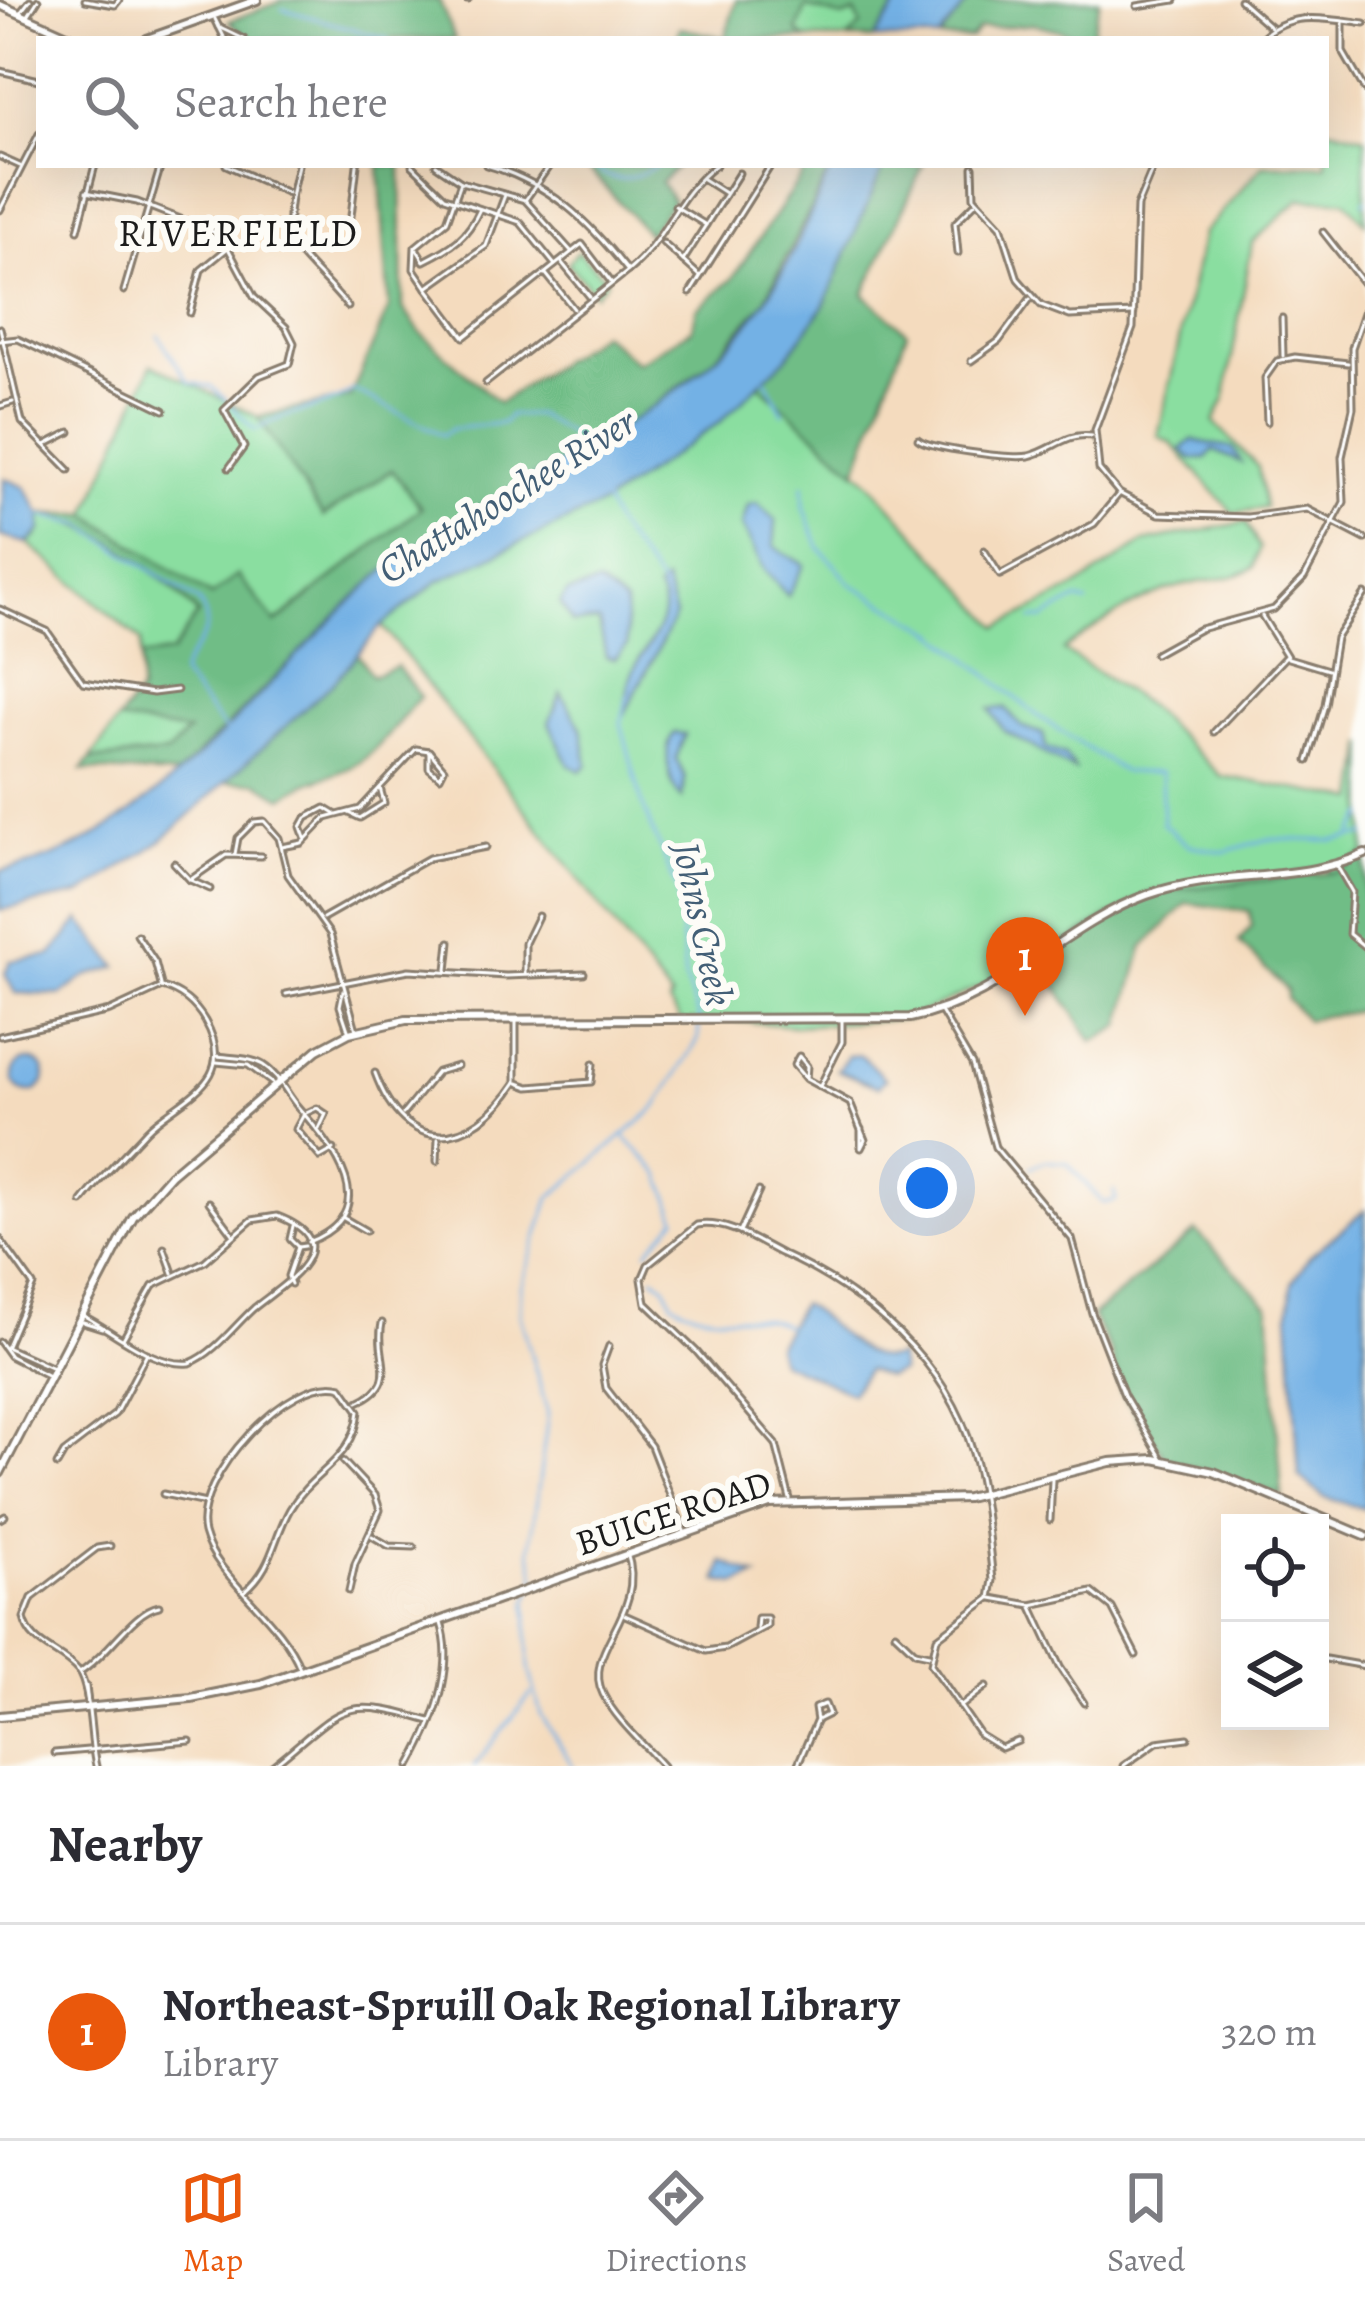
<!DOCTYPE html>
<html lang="en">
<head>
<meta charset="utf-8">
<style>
	body { margin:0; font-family:Alegreya,serif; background:#f7f7f7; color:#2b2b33 }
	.controls { position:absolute; right:36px; bottom:36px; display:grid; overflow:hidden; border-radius:0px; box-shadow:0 12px 48px #0002 }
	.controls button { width:108px; height:108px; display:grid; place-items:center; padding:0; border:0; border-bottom:3px solid #e1e1e2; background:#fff; color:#2b2b33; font:60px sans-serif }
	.you { position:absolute; left:927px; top:1188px; width:42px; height:42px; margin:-30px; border:9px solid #fff; border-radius:50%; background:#1a73e8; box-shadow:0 0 0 18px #1a73e833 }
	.badge { display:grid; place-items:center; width:78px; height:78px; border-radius:50%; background:#ea580c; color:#fff; font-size:39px; font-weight:700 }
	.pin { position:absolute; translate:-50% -99px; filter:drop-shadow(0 3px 6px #0008) }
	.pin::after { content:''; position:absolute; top:63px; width:42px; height:36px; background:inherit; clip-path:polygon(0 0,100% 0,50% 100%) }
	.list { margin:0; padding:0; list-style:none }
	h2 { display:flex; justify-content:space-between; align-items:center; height:156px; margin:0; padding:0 48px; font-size:51px }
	h2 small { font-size:39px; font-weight:400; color:#7c7c81 }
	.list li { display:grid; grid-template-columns:78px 1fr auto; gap:36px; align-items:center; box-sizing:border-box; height:216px; padding:0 48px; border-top:3px solid #e1e1e2 }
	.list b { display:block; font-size:45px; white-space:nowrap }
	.list p { margin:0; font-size:39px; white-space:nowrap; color:#7c7c81 }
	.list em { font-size:39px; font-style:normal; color:#7c7c81 }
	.icon { flex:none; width:66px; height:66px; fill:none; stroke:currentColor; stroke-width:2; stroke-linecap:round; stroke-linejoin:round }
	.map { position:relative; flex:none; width:1365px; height:1766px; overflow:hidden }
	.search { position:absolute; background:#fff; box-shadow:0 12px 48px #0002; left:36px; right:36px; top:36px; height:132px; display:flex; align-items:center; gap:30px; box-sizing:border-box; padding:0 42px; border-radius:0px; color:#7c7c81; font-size:45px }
	.sheet { height:372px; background:#fff }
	nav { display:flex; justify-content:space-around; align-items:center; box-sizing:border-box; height:168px; border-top:3px solid #e1e1e2; background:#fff; font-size:33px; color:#7c7c81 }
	nav a { display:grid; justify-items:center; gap:6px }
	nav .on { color:#ea580c }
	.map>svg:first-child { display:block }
	.green { fill:#8adea0; stroke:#537d5e; stroke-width:3 }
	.forest { fill:#6fbd86; stroke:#466c51; stroke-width:3 }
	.water { fill:#73b1e5; stroke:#486680; stroke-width:3 }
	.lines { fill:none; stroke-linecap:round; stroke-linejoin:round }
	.stream { stroke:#73b1e5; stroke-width:3 }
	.street-casing { stroke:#887c6d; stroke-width:9 }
	.secondary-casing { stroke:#887c6d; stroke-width:12 }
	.street { stroke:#fff; stroke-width:3 }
	.secondary { stroke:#fff; stroke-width:6 }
	.labels { text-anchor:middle; stroke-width:12; stroke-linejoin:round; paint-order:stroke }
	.street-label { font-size:36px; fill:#1c1c1c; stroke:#fdfcf7 }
	.neighbourhood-label { font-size:39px; letter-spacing:3px; fill:#1c1c1c; stroke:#fdfcf7 }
	.water-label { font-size:39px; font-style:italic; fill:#435f76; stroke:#fdfcf7 }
</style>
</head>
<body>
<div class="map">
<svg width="1365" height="1766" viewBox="0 0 1365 1766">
	<rect width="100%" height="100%" fill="#fdfcf7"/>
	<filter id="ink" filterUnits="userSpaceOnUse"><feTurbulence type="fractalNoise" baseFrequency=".00833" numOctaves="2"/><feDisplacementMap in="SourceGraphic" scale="24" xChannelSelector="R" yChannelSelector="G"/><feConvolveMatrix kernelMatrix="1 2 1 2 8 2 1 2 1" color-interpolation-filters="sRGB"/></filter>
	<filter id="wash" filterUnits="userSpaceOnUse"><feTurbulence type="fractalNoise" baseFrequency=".004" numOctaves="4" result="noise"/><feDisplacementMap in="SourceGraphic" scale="48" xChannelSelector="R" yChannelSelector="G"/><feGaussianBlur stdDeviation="2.7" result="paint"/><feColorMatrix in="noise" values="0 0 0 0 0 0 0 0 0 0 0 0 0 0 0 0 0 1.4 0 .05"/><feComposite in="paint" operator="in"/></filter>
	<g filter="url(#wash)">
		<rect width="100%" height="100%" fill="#f4dbbe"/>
		<g class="green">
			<path d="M796,0H901L874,39H794L807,3Z"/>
			<path d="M1326,127L1365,137V223L1345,200L1300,199L1252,243L1225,399L1214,422L1258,467L1265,508L1233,513L1171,443L1158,436L1203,233L1263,165H1326Z"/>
			<path d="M578,251L607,280L595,294L567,263Z"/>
			<path d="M152,364L258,417L323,517L393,470L422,508L275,623L211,596L87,514Z"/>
			<path d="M756,382L867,479L999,627L1077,587L1144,542L1246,522L1260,548L1254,567C1233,581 1205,579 1181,586C1139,597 1097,625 1063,650L1145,704L1221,776L1357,800L1365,742V964L1334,937L1328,867L1109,916L1039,960L907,1019L794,1026L728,1020L683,1024L669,1003L671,998L379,622L453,568L578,511Z"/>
			<path d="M41,515C90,518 166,578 198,615L171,653L141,657V641L28,543L38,536Z"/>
			<path d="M118,721L189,730L168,753L90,760Z"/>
		</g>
		<g class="forest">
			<path d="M285,0H439L455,39H250L229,21Z"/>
			<path d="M736,0H901L874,39H848L861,25L855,13L843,18L806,7L797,31L806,39H676L680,28L725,38Z"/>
			<path d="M964,0H1100L1091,39L1035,24L979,29L971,39H940Z"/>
			<path d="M379,165H401L403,308L420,332L499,403L601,333L637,363L692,329L697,309L732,279L809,165H832L763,304L712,361L619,433L377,577L177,775L82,770L90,760L168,753L188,732L118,721L140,692L141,657L171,653L198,614C160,571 96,524 41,514H87L211,596L238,575L276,623L421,508L392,470L323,517L258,417L350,397L389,308Z"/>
			<path d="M585,165H679L661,182L673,201L648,234Z"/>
			<path d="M878,165L923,166L864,294L907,332L856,471L756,382Z"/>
			<path d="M354,648L372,676L397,666L420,697C401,717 383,746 360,762C335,779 310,776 283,798L257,782H215Z"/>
			<path d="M1365,854V1007C1346,1018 1328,1011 1307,1021L1287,999V990L1239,942L1252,926L1249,911L1187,903L1143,948L1121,1026L1093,1042L1039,960L1152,892L1336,872Z"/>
			<path d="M1196,1231L1269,1306L1282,1496L1166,1459L1121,1392L1111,1353L1092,1316Z"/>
		</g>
		<g class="water">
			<path d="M901,0H970L938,39H874Z"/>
			<path d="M832,165H884L824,306L787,357L721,421L605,503L437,582L381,626L337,679L160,842L81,894L0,910V871C146,850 268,673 374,580C483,485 626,450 735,339C779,293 807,223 832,165Z"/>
			<path d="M1192,440L1233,448L1241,462L1213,450L1206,459H1192L1181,449Z"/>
			<path d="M4,478L25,487L41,515V531L28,543L0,536Z"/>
			<path d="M757,503L776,520L774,546L804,565L788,596L764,570L742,525L748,505Z"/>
			<path d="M665,582L675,616L624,715C626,703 627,689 631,677C641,646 678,622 657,589Z"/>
			<path d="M598,584L625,604L627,646L615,659L606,657L599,621L572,623L560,603L567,593Z"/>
			<path d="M561,693L582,729L588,765L581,771L569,765L549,723Z"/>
			<path d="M1005,708L1021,726L1043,734L1046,748L1065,755L1076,771L1004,731L990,709Z"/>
			<path d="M674,733L685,734L676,759L685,777L682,798C668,786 662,748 674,733Z"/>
			<path d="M80,920L118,967L86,976L61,995L15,993L5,974L10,961L51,955Z"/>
			<path d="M861,1055L885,1079L878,1087L837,1070L848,1056Z"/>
			<circle cx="29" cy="1076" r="16"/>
			<path d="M1365,1210V1509L1323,1497L1299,1476L1289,1314L1292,1283L1309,1257Z"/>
			<path d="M801,1304C828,1316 865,1371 898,1356L901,1372L886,1377L867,1370L851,1393L780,1361L776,1346Z"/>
			<path d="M723,1562L757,1576L736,1584L718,1581Z"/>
		</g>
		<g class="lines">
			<g class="stream">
				<path d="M282,9L388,39"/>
				<path d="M594,165C613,188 636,178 658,165"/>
				<path d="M1363,202L1365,200"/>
				<path d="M158,335L189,382L212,387L226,400"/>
				<path d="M766,379L783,413"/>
				<path d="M231,406L255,430C289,410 323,411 353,390L443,435L451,429L503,423L510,415H537L593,447"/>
				<path d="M803,485L804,507L819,547L851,584L935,632L1039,717L1124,772L1161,773L1163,824L1188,845L1223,852L1269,839L1332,841L1365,835"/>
				<path d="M605,502L615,525L663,588"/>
				<path d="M41,515L82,525L198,601C222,633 188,647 181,675L226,731"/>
				<path d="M1032,619H1043L1076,600L1087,603"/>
				<path d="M1353,834L1365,815"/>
				<path d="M626,1138L660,1174L677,1218L648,1251"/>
				<path d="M1031,1167L1045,1161L1067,1163L1103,1203L1116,1200L1114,1191"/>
				<path d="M654,1277L665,1285L672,1302C715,1328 752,1307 786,1326"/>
				<path d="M474,1766L531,1694"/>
				<path d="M573,1766L541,1715L529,1668L527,1602L536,1579L530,1550L548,1414L520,1315L521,1287L550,1198L656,1108L698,1040L699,1018L685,980L678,892L643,806L621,723L628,695"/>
			</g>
		</g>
	</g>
	<g filter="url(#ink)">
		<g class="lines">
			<defs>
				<g id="street">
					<path d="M85,0L115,5L119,0"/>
					<path d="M467,0H468"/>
					<path d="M1240,0L1271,27"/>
					<path d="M1137,6L1175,0"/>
					<path d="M20,13L30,0"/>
					<path d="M27,17L38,0"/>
					<path d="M215,19L225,39"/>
					<path d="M1343,21V52L1365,90"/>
					<path d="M219,27L244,39"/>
					<path d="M1260,39C1291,9 1327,19 1365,24"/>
					<path d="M0,71L39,80"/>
					<path d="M0,157L20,166"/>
					<path d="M226,165L288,193"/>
					<path d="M298,165C276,256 294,242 348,307"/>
					<path d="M412,165L445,197L520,222L555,265"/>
					<path d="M436,165L461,182L525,200L571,251"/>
					<path d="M486,165C548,182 588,220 628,271L486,383"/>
					<path d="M1154,165L1137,206L1133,328L1095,430L1099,469L1119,493L1159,514L1248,517L1307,509L1365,539"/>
					<path d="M973,167L974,197L1001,226L1018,279L1041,305L1070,316L1134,313"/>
					<path d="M703,179L725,193"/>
					<path d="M461,182L447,221L415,247L414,269L427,288L486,246L505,195"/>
					<path d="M86,192L137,202L221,235L254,297L286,327L294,343L289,364L259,376L224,410L244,447L229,468"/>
					<path d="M526,199L550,165"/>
					<path d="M675,206L706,225"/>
					<path d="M0,210L39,134"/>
					<path d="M351,216L357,165"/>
					<path d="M78,230L95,165"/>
					<path d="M1323,232L1365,285"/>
					<path d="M663,243L700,276"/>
					<path d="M417,250L424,261C452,247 467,238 480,209"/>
					<path d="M958,253L955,223L975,203"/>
					<path d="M683,261L739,173"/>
					<path d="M562,263L590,297"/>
					<path d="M628,271C668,238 673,198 716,165"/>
					<path d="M546,274L574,309"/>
					<path d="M427,288L464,337L582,244L611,282"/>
					<path d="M124,291L161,165"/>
					<path d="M690,293L771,165"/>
					<path d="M190,313L201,270L229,247"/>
					<path d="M1282,318L1283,356"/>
					<path d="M0,328L22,422L69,470"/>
					<path d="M0,341L18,339L164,410"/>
					<path d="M971,361L999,341L1030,299"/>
					<path d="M0,406L13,402"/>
					<path d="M1267,422L1265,378L1277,361L1295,357L1348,363"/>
					<path d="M918,439C929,449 1013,459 1029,456C1053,450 1067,432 1092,436"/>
					<path d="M45,445L70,432"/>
					<path d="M984,550L1000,575L1094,524L1119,494"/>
					<path d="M0,609L47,631L83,682L153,693L177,690"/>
					<path d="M1262,616L1288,658L1328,670"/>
					<path d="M1155,654L1200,629L1274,609L1304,578L1344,502L1342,457L1353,408L1352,348L1365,310"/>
					<path d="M1214,732L1286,656"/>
					<path d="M429,751L444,769L440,777L429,768Z"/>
					<path d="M1308,761L1325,705L1336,638L1365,594"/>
					<path d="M349,813L360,818L384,803L380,788"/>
					<path d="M305,838L301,827L306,818L325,808L335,814"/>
					<path d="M282,847L302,843L326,818L360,809L416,749L429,751"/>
					<path d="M235,854L238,838L254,822L264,821L279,838L288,875L330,934L356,1030"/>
					<path d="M174,863L190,880L210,889"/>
					<path d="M1337,866L1352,892L1349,934L1365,947"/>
					<path d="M190,880L226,855L261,856"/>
					<path d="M323,918L429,858L486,847"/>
					<path d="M137,935L155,962L161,985"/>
					<path d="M447,970L450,942"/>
					<path d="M525,974V943L538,916"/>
					<path d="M343,991L340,1006L349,1033"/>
					<path d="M286,994L409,970L506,976L584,973"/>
					<path d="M942,1013L972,1064L995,1147L1072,1239L1092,1313L1124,1395L1162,1459"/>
					<path d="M0,1036L110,1011L162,987C181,992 195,1004 205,1021C241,1084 177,1098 146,1131C124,1155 102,1176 82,1202"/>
					<path d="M217,1056C232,1058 249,1057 263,1065C279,1075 286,1093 298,1107C332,1146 387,1211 308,1242"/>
					<path d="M216,1062L248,1065L272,1083"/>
					<path d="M375,1073C406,1158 472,1150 516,1082V1022"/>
					<path d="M806,1079L794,1065L799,1056L807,1066L806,1079L850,1103L865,1140L861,1148V1129"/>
					<path d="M518,1083L529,1087L591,1082L593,1064"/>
					<path d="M820,1086L842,1042V1021"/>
					<path d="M403,1114L437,1072L457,1066"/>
					<path d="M319,1129L326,1114L317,1108L304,1114L296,1129L320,1157L334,1149"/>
					<path d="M437,1161L438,1139"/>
					<path d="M209,1202L233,1234"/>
					<path d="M342,1217L366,1231"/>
					<path d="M293,1226L290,1239L298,1247L305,1246"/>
					<path d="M740,1232L759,1191"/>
					<path d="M0,1239L33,1285L6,1348"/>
					<path d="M164,1248L173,1273"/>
					<path d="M291,1284L288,1276L298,1247"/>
					<path d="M82,1315C114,1331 153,1367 190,1363C215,1353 234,1326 254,1308C279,1287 354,1245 277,1216L252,1220L205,1261L153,1286L123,1339"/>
					<path d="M83,1322L102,1328"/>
					<path d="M0,1342L10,1356L47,1375"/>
					<path d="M609,1346L602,1365L606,1388L651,1446L684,1531"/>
					<path d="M8,1348L53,1368"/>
					<path d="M358,1402C403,1382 374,1358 382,1323"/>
					<path d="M343,1461L375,1495L380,1510L355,1564L349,1591"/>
					<path d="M57,1465L64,1453L115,1414L147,1353"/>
					<path d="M163,1494L206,1503"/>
					<path d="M790,1499L776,1444L696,1351L646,1303L642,1279L648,1265L697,1225C727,1220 756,1241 782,1254C864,1291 948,1361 973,1453C985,1494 988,1537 993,1580L990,1598L937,1638L931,1664L980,1735L1001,1748L1018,1741"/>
					<path d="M0,1519L5,1516"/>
					<path d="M1050,1520L1052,1480"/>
					<path d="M372,1536L389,1546L414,1547"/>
					<path d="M627,1553C648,1614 581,1650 603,1694C616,1720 644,1744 663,1766"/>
					<path d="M245,1591C273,1568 273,1539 290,1509C313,1470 354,1461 359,1411L342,1387C291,1372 191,1479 204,1533C215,1577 281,1618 300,1668"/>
					<path d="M992,1598L1031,1605L1092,1592L1112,1608L1136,1655"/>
					<path d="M1032,1607L1060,1667L1084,1703"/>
					<path d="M625,1615L706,1651L726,1648L767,1626V1618H758L757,1628"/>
					<path d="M895,1633L915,1652L929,1655"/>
					<path d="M1320,1658L1365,1666"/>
					<path d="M81,1672C108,1655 133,1611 159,1606"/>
					<path d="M86,1686L88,1705"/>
					<path d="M960,1707L987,1686"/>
					<path d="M54,1753L190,1741"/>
					<path d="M96,1766C90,1743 91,1687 78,1671C61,1650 30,1647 24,1618L32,1598L97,1548L110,1546"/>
					<path d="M272,1766C343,1710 337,1694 430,1721"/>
					<path d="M410,1766C433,1725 456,1669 441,1623"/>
					<path d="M797,1766L817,1720L829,1714L825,1704L815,1708L817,1721"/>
					<path d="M1123,1766L1157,1742L1188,1738"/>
				</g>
				<g id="secondary">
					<path d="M0,5L76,39"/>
					<path d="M147,39L257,0"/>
					<path d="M0,1473L133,1217L170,1175L317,1050L349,1033L406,1020L910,1018C1002,1000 1062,926 1147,895C1217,870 1297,884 1365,854"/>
					<path d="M0,1716L191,1698L261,1684L770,1504L967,1498L1110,1462L1154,1459L1214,1472L1365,1536"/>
				</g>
			</defs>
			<use href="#street" class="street-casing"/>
			<use href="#secondary" class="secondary-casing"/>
			<use href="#street" class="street"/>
			<use href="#secondary" class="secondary"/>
		</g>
	</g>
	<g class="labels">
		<g class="street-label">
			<text transform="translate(673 1512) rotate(-18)" y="13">BUICE ROAD</text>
		</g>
		<g class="neighbourhood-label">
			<text x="239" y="246">RIVERFIELD</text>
		</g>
		<g class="water-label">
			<text transform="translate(506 495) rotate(-32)" y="14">Chattahoochee River</text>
			<text transform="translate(704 924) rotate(78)" y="14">Johns Creek</text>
		</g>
	</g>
</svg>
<div class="controls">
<button><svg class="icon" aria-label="locate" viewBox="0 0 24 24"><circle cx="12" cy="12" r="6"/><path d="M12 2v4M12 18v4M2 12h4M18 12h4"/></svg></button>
<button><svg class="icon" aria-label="layers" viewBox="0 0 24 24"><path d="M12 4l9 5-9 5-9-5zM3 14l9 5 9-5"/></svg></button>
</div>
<div class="you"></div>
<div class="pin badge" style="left:1025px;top:1016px">1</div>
<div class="search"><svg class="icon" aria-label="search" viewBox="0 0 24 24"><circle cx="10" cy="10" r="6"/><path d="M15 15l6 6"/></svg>Search here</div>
</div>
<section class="sheet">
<h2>Nearby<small></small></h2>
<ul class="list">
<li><span class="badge">1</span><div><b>Northeast-Spruill Oak Regional Library</b><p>Library</p></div><em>320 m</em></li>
</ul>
</section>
<nav>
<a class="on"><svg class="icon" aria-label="map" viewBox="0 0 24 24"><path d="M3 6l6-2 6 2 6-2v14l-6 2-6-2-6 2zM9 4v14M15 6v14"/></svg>Map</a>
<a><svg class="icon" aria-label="directions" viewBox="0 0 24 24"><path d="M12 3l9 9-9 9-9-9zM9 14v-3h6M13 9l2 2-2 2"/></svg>Directions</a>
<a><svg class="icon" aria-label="saved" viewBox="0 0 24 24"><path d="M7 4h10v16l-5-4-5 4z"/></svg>Saved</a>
</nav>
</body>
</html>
